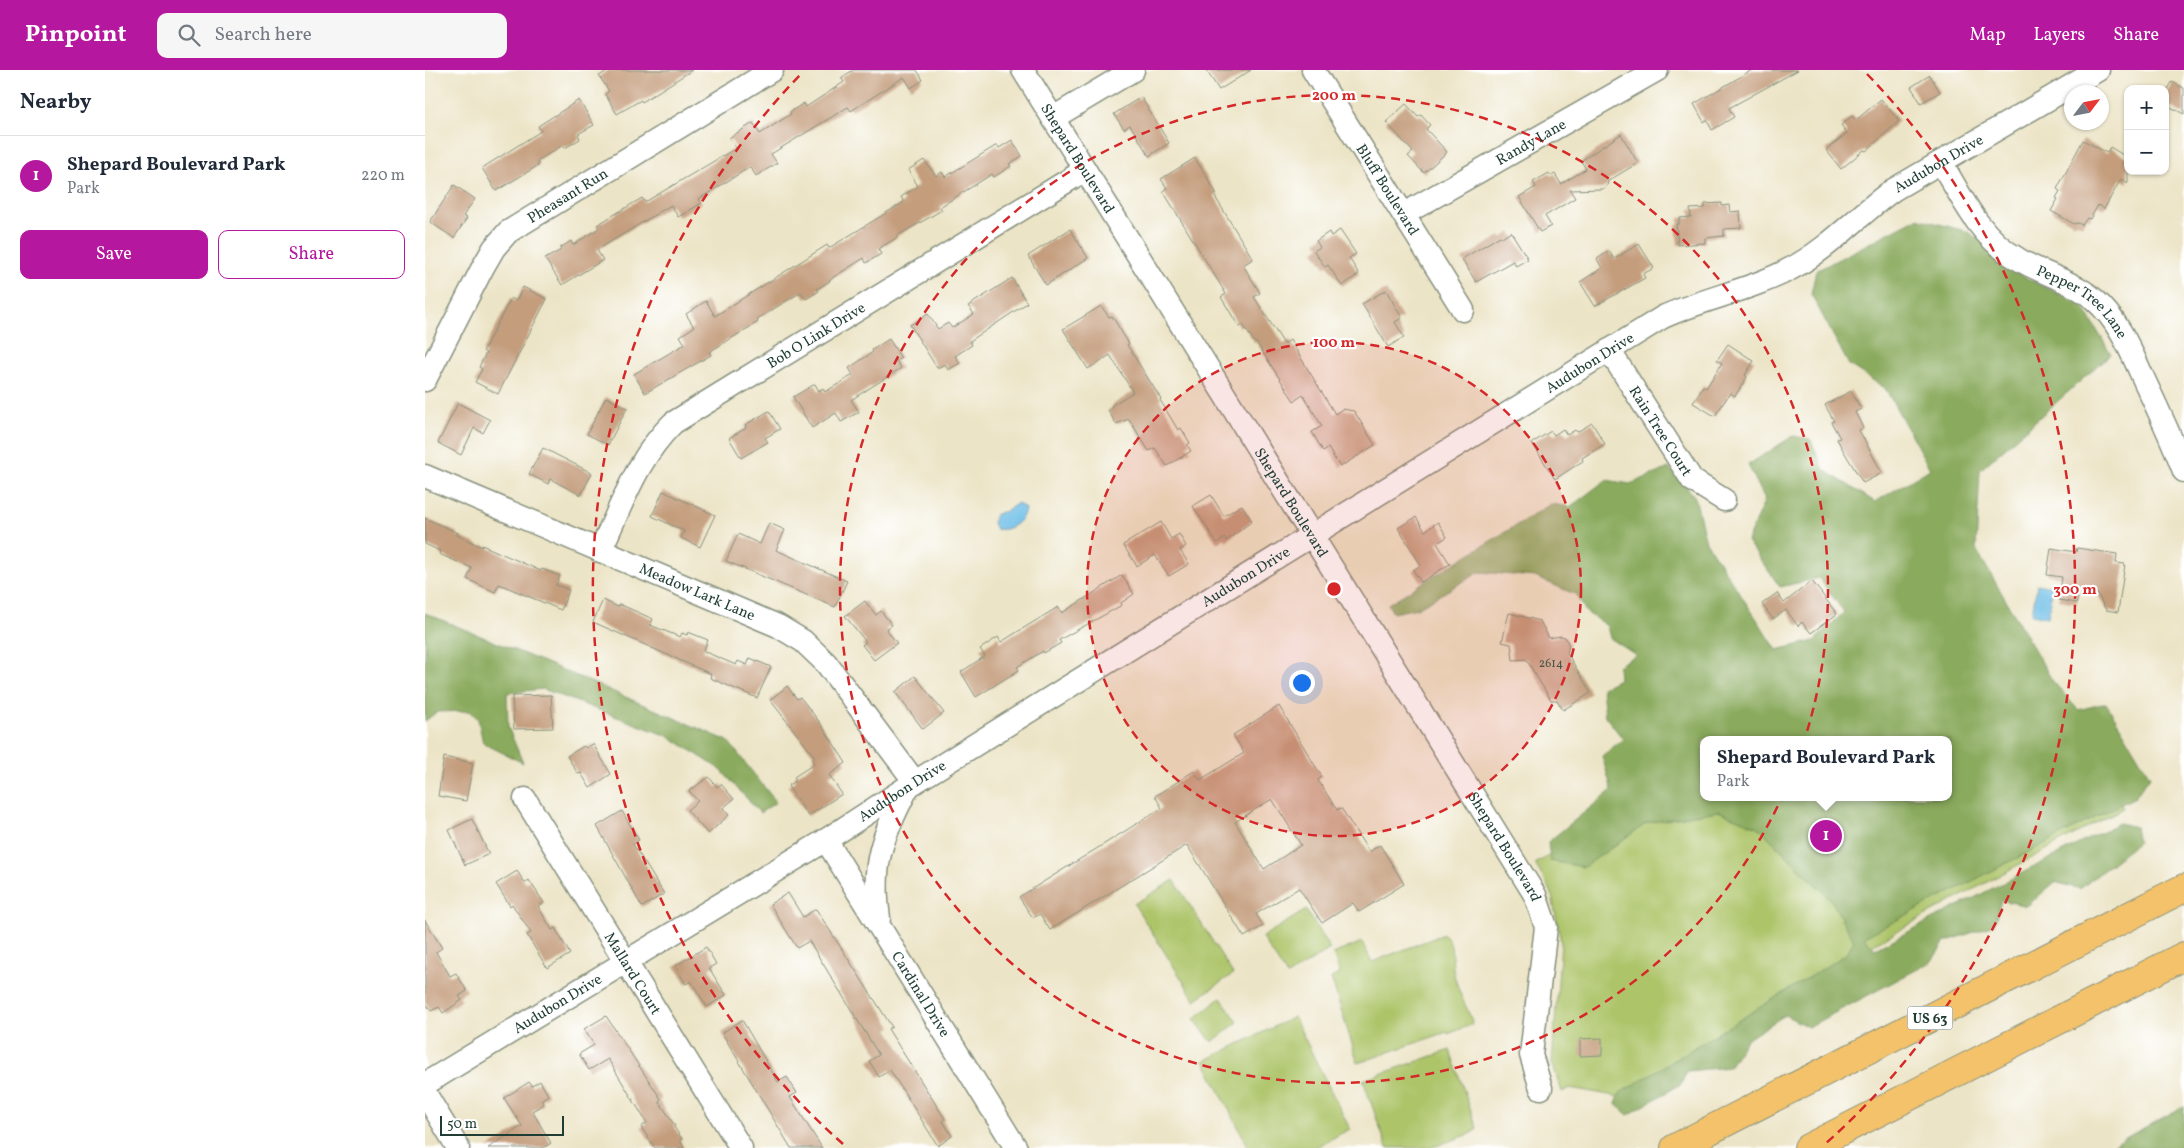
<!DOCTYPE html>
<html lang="en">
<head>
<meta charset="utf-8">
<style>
	body { margin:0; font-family:Vollkorn,serif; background:#f6f6f7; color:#1f2937 }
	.controls { position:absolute; right:15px; top:15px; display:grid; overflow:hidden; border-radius:10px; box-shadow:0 1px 4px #0004 }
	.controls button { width:45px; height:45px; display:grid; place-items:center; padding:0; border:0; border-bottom:1px solid #e0e1e3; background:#fff; color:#1f2937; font:25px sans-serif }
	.compass { position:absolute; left:1639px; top:15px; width:45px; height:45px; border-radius:50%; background:#fff; box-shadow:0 1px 4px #0004; rotate:58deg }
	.scale { position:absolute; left:15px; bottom:12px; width:124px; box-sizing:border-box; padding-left:5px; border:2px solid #1f3d34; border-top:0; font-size:14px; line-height:18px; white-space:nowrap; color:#1f3d34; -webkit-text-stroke:4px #fff; paint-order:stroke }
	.you { position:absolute; left:876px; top:612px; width:18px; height:18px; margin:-12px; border:4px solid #fff; border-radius:50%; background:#1a73e8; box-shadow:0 0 0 8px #1a73e833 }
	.badge { display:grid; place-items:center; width:32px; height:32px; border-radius:50%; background:#b5179e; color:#fff; font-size:16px; font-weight:700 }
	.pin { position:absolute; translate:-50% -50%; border:2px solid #fff; box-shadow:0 1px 5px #0006 }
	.popup { position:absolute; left:1275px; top:666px; width:252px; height:65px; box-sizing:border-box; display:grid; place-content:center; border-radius:10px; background:#fff; filter:drop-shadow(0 1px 4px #0005); font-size:16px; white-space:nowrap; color:#747a83 }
	.popup b { font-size:19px; color:#1f2937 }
	.popup::after { content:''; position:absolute; left:50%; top:100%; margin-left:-10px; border:10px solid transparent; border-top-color:#fff }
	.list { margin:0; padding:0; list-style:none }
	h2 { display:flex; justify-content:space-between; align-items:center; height:65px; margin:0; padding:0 20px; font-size:21px }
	h2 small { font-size:16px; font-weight:400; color:#747a83 }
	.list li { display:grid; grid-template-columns:32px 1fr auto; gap:15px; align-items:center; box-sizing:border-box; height:80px; padding:0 20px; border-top:1px solid #e0e1e3 }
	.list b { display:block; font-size:19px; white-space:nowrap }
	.list p { margin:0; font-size:16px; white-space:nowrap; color:#747a83 }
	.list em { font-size:16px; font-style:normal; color:#747a83 }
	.actions { display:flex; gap:10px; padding:15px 20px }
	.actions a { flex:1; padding:11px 0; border:1px solid #b5179e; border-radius:10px; text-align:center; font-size:18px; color:#b5179e }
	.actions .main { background:#b5179e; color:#fff }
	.icon { flex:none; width:28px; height:28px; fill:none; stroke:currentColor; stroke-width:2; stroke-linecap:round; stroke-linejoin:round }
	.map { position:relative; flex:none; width:1759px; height:1078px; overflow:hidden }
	header { display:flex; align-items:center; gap:30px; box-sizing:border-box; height:70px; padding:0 25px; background:#b5179e; color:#fff }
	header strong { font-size:24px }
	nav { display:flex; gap:28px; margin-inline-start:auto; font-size:18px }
	.search { width:350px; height:45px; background:#f6f6f7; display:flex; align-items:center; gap:12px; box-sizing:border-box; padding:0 18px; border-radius:10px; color:#747a83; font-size:19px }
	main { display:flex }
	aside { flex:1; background:#fff }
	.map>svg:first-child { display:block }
	.green { fill:#adc469; stroke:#66804e }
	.forest { fill:#8aaa5d; stroke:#547448; fill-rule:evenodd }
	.water { fill:#69bce5; stroke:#447c8c }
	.building { fill:#c49d7d; fill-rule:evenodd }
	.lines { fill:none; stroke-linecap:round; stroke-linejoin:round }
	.minor-casing { stroke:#86907d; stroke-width:25 }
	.highway-casing { stroke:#86907d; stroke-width:30 }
	.minor { stroke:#fff; stroke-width:22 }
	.highway { stroke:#f4c26a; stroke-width:28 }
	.ring { fill:none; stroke:#d62828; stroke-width:2.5; stroke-dasharray:9 6 }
	.labels { text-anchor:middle; stroke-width:4.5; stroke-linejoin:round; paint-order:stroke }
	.number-label { font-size:12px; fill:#485546 }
	.shield { fill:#fff; stroke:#627771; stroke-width:1 }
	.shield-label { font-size:14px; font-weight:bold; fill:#1f3d34 }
	.street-label { font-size:15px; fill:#1f3d34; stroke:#fff }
	.centre { fill:#d62828; stroke:#fff; stroke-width:2.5 }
	.ring-label { font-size:15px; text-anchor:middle; font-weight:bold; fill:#d62828; stroke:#fff; stroke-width:4.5; stroke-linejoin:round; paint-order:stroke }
</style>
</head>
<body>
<header>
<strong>Pinpoint</strong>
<div class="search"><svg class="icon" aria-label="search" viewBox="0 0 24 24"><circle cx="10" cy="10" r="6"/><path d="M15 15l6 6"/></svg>Search here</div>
<nav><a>Map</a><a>Layers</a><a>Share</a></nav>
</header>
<main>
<aside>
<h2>Nearby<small></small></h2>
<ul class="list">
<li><span class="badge">1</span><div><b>Shepard Boulevard Park</b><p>Park</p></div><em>220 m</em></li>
</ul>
<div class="actions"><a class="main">Save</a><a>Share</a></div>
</aside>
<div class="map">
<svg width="1759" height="1078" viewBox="0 0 1759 1078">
	<rect width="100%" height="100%" fill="#fff"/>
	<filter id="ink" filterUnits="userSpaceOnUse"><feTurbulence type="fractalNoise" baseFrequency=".02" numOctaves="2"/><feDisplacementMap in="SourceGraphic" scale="10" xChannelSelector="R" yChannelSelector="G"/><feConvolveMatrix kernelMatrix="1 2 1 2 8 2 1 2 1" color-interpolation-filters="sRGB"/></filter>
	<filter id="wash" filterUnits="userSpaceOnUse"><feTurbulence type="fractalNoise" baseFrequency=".0096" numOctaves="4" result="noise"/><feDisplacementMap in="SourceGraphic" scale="20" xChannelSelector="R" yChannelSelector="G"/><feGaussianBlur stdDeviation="1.12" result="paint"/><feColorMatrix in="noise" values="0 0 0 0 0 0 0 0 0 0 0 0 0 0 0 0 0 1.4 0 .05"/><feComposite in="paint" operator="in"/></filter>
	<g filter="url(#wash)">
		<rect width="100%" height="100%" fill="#ece4c6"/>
		<g class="green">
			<path d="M1571,518L1698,738L1441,878L1195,1027L1145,1018L1137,1022L1127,993L1136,872L1126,821L1110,794L1278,693V727H1524V670Z"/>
			<path d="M749,810L808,904L770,930L709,834Z"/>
			<path d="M881,840L905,879L862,906L837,867Z"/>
			<path d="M1019,864C1028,870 1027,888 1028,898C1030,916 1041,935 1047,951L1046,955L1023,964L1022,962L933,993L906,908L915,904L908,884L937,872L947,892Z"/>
			<path d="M796,928L813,952L787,972L769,949Z"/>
			<path d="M869,947L925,1059L889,1078H824L779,991Z"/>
			<path d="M1025,980L1052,1058L1048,1063L1005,1078H962L938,1010Z"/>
		</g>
		<g class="forest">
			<path d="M1492,148L1544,162L1599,207L1657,235L1686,284L1555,400L1551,479L1627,610L1653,640L1681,633L1725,706L1710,727L1439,867L1450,879L1694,753L1710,757L1713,772L1655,819L1630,812L1602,836L1576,830L1569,855L1520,872L1506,892L1383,957L1360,945L1321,970L1304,997L1262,1001L1256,1014L1203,1045L1191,1034L1195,1023L1420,885L1429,871L1406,830L1333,757L1293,741L1222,753L1159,797L1125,791L1123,772L1187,720L1177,686L1198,669L1180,646L1177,618L1194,609L1193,596L1211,585L1185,568L1182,556L1161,542L1152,525L1110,507L1055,502L992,538L968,543L963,534L1126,434L1145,437L1181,410L1205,414L1244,398L1270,427L1281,472L1352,580L1389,571L1419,542L1394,508L1355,517L1322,471L1340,429L1323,395L1368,366L1385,369L1399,400L1450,432L1505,399L1460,318L1424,295L1386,224L1391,201ZM1278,670H1524V727H1278Z"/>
			<path d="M0,543L133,598L303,671L351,732L335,743L296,700L245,667L118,619L82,623L83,657L98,693L58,673L53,649L45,641L12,642L0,651Z"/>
			<path d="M1759,1036V1078H1682Z"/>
		</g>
		<g class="water">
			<path d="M593,433L600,439C599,451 584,462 571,459L568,453L571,444L581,441Z"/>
			<path d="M1612,514L1627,517L1623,547L1607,544Z"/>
		</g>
		<g id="blocks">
			<g class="building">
				<path d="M184,0H267L217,32L216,30L192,44L180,24L184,21L174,6Z"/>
				<path d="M428,0H492L498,10L486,18L479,7L426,41L423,37L346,84L352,93L331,106L325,97L274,129L277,133L253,147L246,135L172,180L178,190L137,215L120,189L136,180L135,178L146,171L148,175L174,158L172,155L217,128L220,132L311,78L304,68L328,53L335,64L366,44L365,42L379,33L381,37L419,12L416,8Z"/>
				<path d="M781,0H826L794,20Z"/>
				<path d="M1327,0H1373L1304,38L1309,47L1287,60L1282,50L1279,52L1269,34Z"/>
				<path d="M1505,5L1515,22L1496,33L1486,17Z"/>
				<path d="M1747,12L1759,18V44L1740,34V25Z"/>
				<path d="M716,27L744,73L724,86L705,55L699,59L689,44Z"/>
				<path d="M1456,29L1474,51L1441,81L1439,80L1416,99L1401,80L1422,63L1416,55L1427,46L1431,50Z"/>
				<path d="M154,30L169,55L153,64L155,69L140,78L138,75L112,91L114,95L71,121L57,98L116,61L113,56Z"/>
				<path d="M981,34L993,47L996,45L1005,55L1001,59L1022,82L999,103L983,86L988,82L961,52Z"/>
				<path d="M1196,64L1213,93L1183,111L1182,116L1177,119L1145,120L1150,128L1120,146L1126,156L1115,162L1094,127L1111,117L1108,112L1124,103L1126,106L1130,104L1136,114L1161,99L1156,91Z"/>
				<path d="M587,70L597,86L584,94L586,96L569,107L567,104L515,137L517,140L472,166L473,167L453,179L456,184L441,193L439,188L404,210L405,211L392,219L394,221L381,229L376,222L332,249L333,252L284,282L286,285L220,323L209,304L260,274L255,266L269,257L261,244L281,231L290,246L402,175L404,178L479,132L476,127L493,116L483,100L499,90L511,106L517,102L520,107L572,75L574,78Z"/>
				<path d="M1658,70L1682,83L1685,77L1703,88V113L1696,109L1679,139L1673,135L1665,149L1662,148L1657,155L1653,153L1649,154L1626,141L1633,129L1631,128L1635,121L1632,119Z"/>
				<path d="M770,88L792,124L789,125L828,189L818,195L835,223L829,227L859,274L865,270L910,344L917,339L929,341L950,375L915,397L903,378L898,381L887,362L897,356L878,325L869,331L831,272L830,273L818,255L814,257L796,227L801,224L738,121L742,118L736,109Z"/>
				<path d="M29,115L50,129L38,146L42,148L29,168L5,152Z"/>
				<path d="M1297,133V136L1304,135L1305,142L1315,141L1316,158L1299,159V166L1280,168V173L1253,175L1251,154H1254V148L1266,147L1265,139L1280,138V134Z"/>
				<path d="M645,159L663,188L621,215L603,186Z"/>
				<path d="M915,160L931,184L924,188L934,204L917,216L903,195L900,197L889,181L895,177L891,171L904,162L906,166Z"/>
				<path d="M1086,162L1103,189L1091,196L1088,191L1051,212L1037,189L1075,166L1077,168Z"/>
				<path d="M1214,174L1229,198L1218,204L1220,208L1170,236L1155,212L1177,198L1172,189L1184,181L1189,189Z"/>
				<path d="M587,208L602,233L545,271L547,275L530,286L535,293L523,300L520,294L512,298L485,255L503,244L513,259L523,253L527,258L549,244L543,236Z"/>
				<path d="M98,217L122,229L73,324L50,312L57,299L54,297L61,283L58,281L86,228L91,231Z"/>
				<path d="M961,220L977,248L970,252L979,267L963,277L937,234Z"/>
				<path d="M676,236L684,247L687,246L704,274L702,275L736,329L735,330L753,360L756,358L765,373L762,375L766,381L742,396L730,378L724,381L704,349L691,354L683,340L687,338L686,336L708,322L685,285L663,299L638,259Z"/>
				<path d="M464,269L476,288L471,291L476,298L426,330L434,342L416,352L411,343L387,358L368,327L390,314L394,321L398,318L400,322L428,305L424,298L448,282L447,280Z"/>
				<path d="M1303,274L1329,291L1320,305L1322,307L1310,326L1305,323L1290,346L1268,333L1278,316L1281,318L1297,293L1292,290Z"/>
				<path d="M1426,321L1436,339L1430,342L1438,358L1434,360L1457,403L1438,413L1418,380L1412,369L1415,368L1406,352L1409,351L1400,335Z"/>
				<path d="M181,327L202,338L183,375L162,364Z"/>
				<path d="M33,333L65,350L58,363L49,358L36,385L13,373Z"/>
				<path d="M344,341L355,359L340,368L343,372L316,388L304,368L321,358L320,355Z"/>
				<path d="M1167,353L1180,374L1157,388L1158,391L1130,409L1107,373L1126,361L1129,365L1138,359L1142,365L1150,360L1152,362Z"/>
				<path d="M118,378L167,403L156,425L125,409L123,414L104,404Z"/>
				<path d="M238,421L290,445L275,477L256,468L259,461L227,446Z"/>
				<path d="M786,425L799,446L817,435L827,451L801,471L800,468L792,473L768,436Z"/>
				<path d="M991,447L1000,461L1013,452L1022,467L1012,473L1025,494L996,512L988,500L996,495L973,458Z"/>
				<path d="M0,448L33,463L32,465L57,477V475L116,501L117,499L135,506L131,515L144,520L136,540L74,514L70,522L42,509L47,498L14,484L15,481L0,474Z"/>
				<path d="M736,452L746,469L754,464L761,476L755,480L764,494L744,506L730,485L712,496L698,475Z"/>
				<path d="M344,453L360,460L351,480L422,511L410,537L301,491L313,464L335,474Z"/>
				<path d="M1626,478L1651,482L1652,478L1692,484L1691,493L1700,494L1693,542L1681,540L1673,525L1653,522L1652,533L1634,530L1637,507L1622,505Z"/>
				<path d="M697,505L709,524L696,533L697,535L634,570L636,573L619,583L618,581L592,597L594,600L551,627L536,602L560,586L555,579L573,567L576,572L633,537L637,543Z"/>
				<path d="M1387,511L1412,544L1386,563L1377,552L1373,556L1361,540L1348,549L1337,534L1352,523L1359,533Z"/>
				<path d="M178,530L193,537L194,534L228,549L225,555L255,567L257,563L262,565L263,562L283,570L278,581L311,595L313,591L322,595L325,588L346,597L332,628L285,608L286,604L168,552Z"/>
				<path d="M440,531L451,545L456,541L467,555L461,559L472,573L449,590L437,575L441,572L420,546Z"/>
				<path d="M1084,543L1115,551L1124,568L1136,566L1140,567L1144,575L1142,583L1166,623L1138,640L1132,630H1126L1101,589L1088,590L1086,574L1077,572Z"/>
				<path d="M490,606L519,643L498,659L470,622Z"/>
				<path d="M362,616L372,629L375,627L396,654L421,693L404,705L417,724L383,746L363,716L371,710L369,707L389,694L387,690L390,687L345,630Z"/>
				<path d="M126,625L128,658L89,659L87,626Z"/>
				<path d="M854,636L897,707L893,710L912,740L916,738L944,782L955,775L979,814L934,842L928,833L897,853L874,818L831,844L838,856L819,867L762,775L625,860L615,844L608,848L594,827L737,738L730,726L769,701L775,710L819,683L808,665ZM847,729L876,775L839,799L810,752Z"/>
				<path d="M168,674L186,704L165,718L156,703L153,704L142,686L159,676L161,678Z"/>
				<path d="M19,687L48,693L41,731L13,726Z"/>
				<path d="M284,707L292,717L296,714L309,729L298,738L304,745L283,764L262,740L273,731L264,721Z"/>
				<path d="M197,741L214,770L208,774L239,824L217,837L172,756Z"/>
				<path d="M47,749L64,784L40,795L24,760Z"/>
				<path d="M92,801L100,813L104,810L119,833L113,836L127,860L130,858L145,884L122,898L102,865L106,863L87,834L85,836L71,814Z"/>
				<path d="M363,823L378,847L391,839L467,957L463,959L520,1049L518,1051L527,1066L513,1076L465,1000L454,1007L444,991L454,985L384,871L372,878L345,834Z"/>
				<path d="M0,850L17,878L11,882L25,906L31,903L42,921L34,926L37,930L18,943L14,937L6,941L0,932Z"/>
				<path d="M281,877L291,894L284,898L301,925L282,937L266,911L261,914L250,896Z"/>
				<path d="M181,946L236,1029L234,1031L250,1056L249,1057L257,1069L255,1070L259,1078H230L216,1057L222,1053L183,989L164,1000L154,984L169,975L159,959Z"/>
				<path d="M317,950L353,1012L362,1007L372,1023L365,1027L397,1078H366L297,963Z"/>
				<path d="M1177,968V985L1155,986V969Z"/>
				<path d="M115,1011L123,1025L116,1030L119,1034L107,1041L126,1073L118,1078H63L97,1056L79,1028L104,1012L107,1016Z"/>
			</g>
		</g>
	</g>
	<g filter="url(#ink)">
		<use href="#blocks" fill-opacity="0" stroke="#86907d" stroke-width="1"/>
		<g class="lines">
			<defs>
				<g id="minor">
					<path id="s1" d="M598,0L1110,825L1121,857L1106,985L1116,1018"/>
					<path id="s2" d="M888,0L1038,240"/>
					<path d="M628,48L708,0"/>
					<path id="s3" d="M1516,92C1537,128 1555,168 1593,189C1617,204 1648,211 1670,230C1695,252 1707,284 1721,314C1734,342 1748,371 1759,401"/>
					<path id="s4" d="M979,144L1232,0"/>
					<path id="s5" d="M1184,280L1267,410L1299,430"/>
					<path id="s6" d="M0,310L58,197L69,178L83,162L347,0"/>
					<path id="s7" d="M0,406L353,556L378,571L401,593L490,712"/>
					<path id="s8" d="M175,481C196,437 212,388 248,353L660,100"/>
					<path id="s9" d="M100,729L316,1078"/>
					<path id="s10" d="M401,770L591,1078"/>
					<path d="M454,848C446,793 457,767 482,719"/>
					<path id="s11" d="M0,1014L401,770L490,712L1238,247C1280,228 1327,220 1367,198C1405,178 1433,145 1468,120L1673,0"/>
					<path d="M0,1023L33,1078"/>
				</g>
				<g id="highway">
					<path d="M1250,1078L1759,818"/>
					<path d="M1383,1078L1759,886"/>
				</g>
			</defs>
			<use href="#minor" class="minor-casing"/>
			<use href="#highway" class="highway-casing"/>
			<use href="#minor" class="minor"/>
			<use href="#highway" class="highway"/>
		</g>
	</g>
	<circle cx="909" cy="519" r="247" fill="#d62828" fill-opacity=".12"/>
	<g class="ring">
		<circle cx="909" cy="519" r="247"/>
		<circle cx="909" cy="519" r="494"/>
		<path d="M418 1074A741 741 0 0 1 376 4M1442 4A741 741 0 0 1 1400 1074"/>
	</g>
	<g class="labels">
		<g class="number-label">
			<text x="1126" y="597">2614</text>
		</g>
		<rect class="shield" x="1482.5" y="936.5" width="45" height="23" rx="4"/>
		<g class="shield-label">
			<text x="1505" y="953">US 63</text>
		</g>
		<g class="street-label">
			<text dy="5" stroke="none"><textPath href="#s4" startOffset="146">Randy Lane</textPath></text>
			<text dy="5" stroke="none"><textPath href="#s1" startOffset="104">Shepard Boulevard</textPath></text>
			<text dy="5" stroke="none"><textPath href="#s11" startOffset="1775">Audubon Drive</textPath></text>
			<text dy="5" stroke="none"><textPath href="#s2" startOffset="141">Bluff Boulevard</textPath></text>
			<text dy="5" stroke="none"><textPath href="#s6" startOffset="240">Pheasant Run</textPath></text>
			<text dy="5" stroke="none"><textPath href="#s3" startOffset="204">Pepper Tree Lane</textPath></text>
			<text dy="5" stroke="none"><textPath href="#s8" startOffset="316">Bob O Link Drive</textPath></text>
			<text dy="5" stroke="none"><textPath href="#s11" startOffset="1370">Audubon Drive</textPath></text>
			<text dy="5" stroke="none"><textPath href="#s5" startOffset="96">Rain Tree Court</textPath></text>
			<text dy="5" stroke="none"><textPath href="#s1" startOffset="509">Shepard Boulevard</textPath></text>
			<text dy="5" stroke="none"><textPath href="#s11" startOffset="965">Audubon Drive</textPath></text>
			<text dy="5" stroke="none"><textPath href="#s7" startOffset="296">Meadow Lark Lane</textPath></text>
			<text dy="5" stroke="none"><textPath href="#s11" startOffset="560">Audubon Drive</textPath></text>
			<text dy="5" stroke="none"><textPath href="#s1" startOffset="914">Shepard Boulevard</textPath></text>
			<text dy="5" stroke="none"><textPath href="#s9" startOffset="205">Mallard Court</textPath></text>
			<text dy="5" stroke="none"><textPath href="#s10" startOffset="181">Cardinal Drive</textPath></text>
			<text dy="5" stroke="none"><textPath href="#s11" startOffset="155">Audubon Drive</textPath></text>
		</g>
	</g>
	<circle cx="909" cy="519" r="8" class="centre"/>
	<g class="ring-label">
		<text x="909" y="30">200 m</text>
		<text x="909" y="277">100 m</text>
		<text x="1650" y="524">300 m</text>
	</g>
</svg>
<div class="controls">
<button>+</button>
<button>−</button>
</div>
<svg class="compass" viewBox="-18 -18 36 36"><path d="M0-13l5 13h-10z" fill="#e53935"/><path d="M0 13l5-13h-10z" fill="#747a83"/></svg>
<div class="scale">50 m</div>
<div class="you"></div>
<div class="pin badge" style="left:1401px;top:766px">1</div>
<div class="popup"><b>Shepard Boulevard Park</b>Park</div>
</div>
</main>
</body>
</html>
